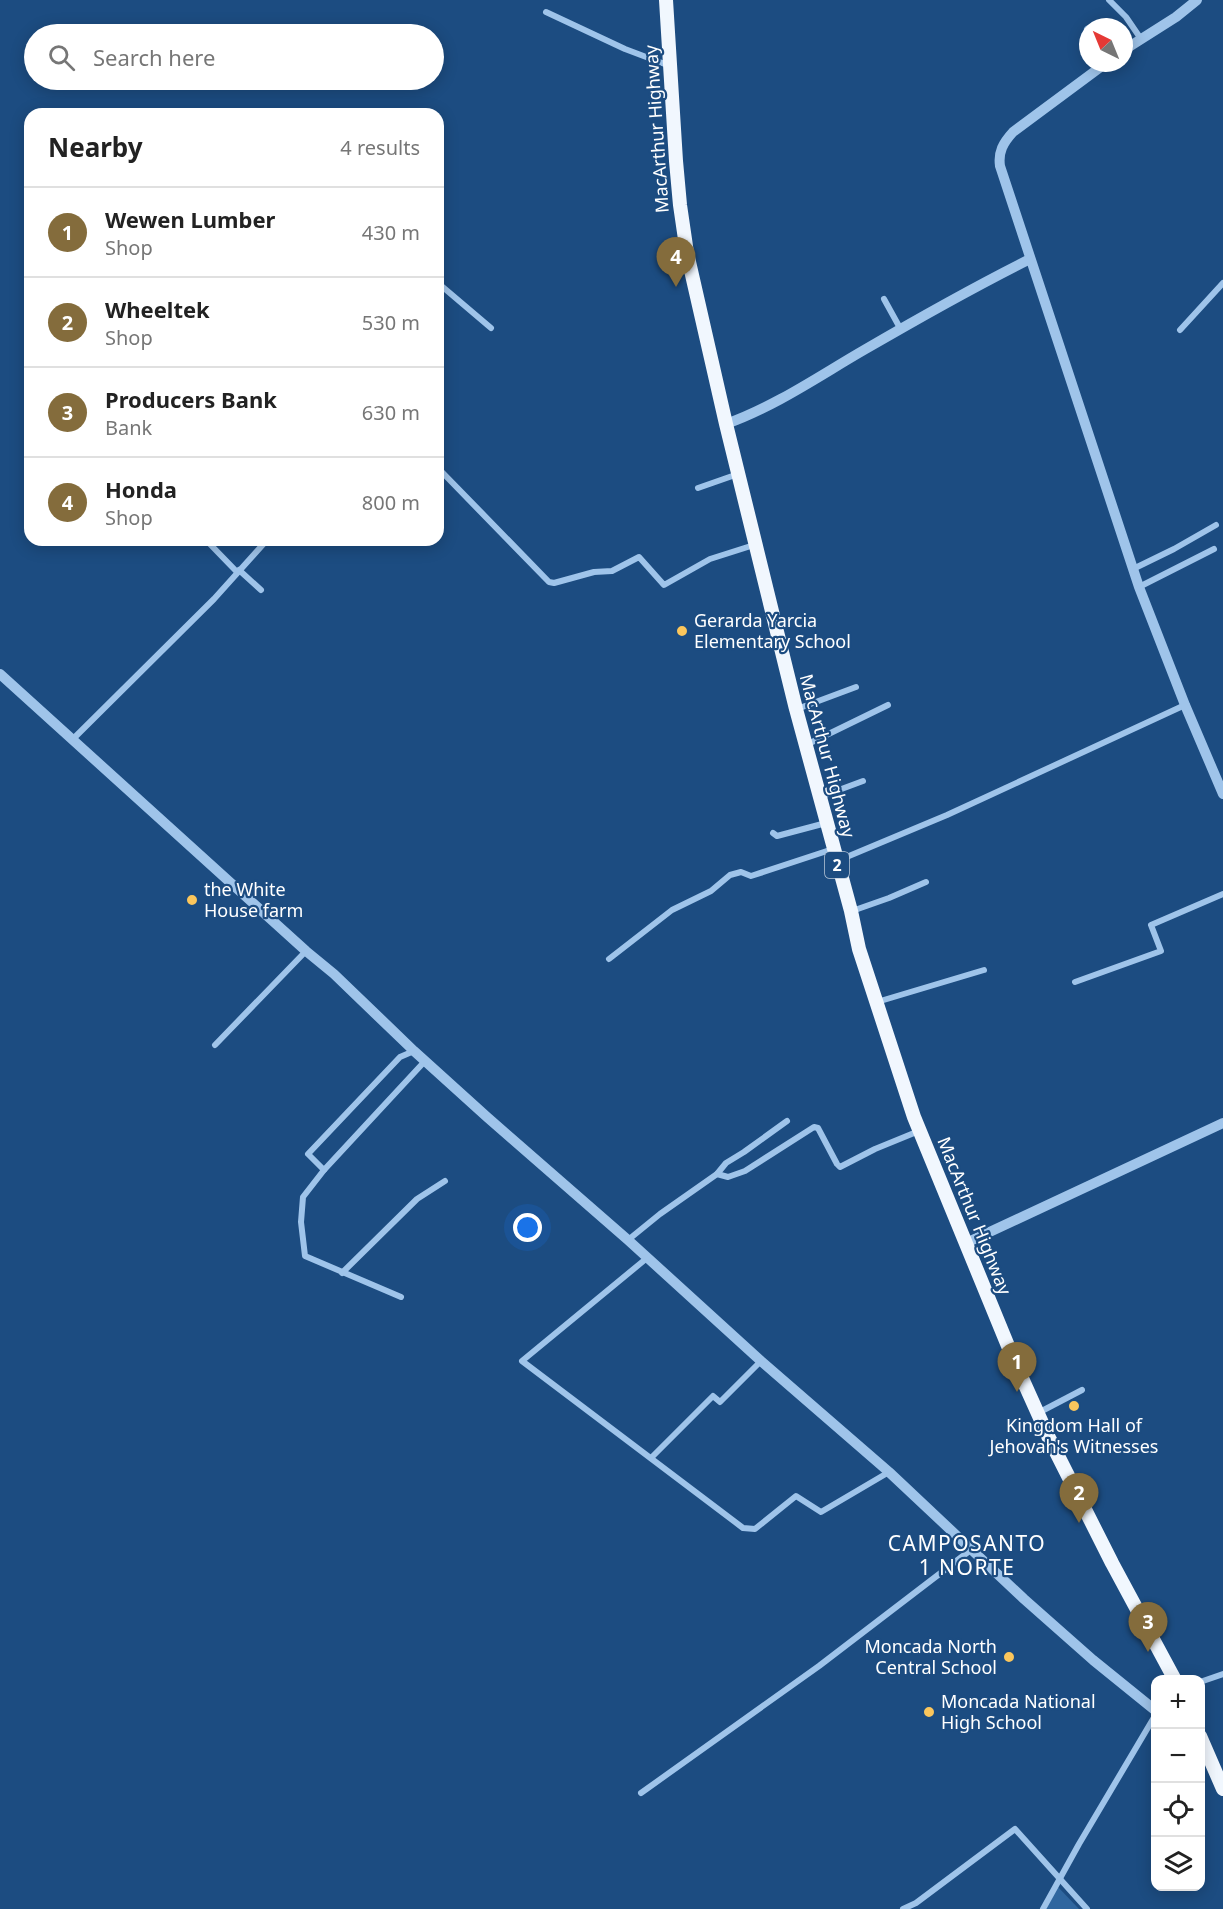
<!DOCTYPE html>
<html lang="en">
<head>
<meta charset="utf-8">
<style>
	body { margin:0; font-family:"Noto Sans",sans-serif; background:#f6f6f6; color:#222 }
	.controls { position:absolute; right:18px; bottom:18px; display:grid; overflow:hidden; border-radius:12px; box-shadow:0 3px 15px #0003 }
	.controls button { width:54px; height:54px; display:grid; place-items:center; padding:0; border:0; border-bottom:2px solid #e0e0e0; background:#fff; color:#222; font:30px sans-serif }
	.compass { position:absolute; left:1079px; top:18px; width:54px; height:54px; border-radius:50%; background:#fff; box-shadow:0 3px 15px #0003; rotate:317deg }
	.you { position:absolute; left:528px; top:1228px; width:21px; height:21px; margin:-15px; border:4px solid #fff; border-radius:50%; background:#1a73e8; box-shadow:0 0 0 9px #1a73e833 }
	.badge { display:grid; place-items:center; width:39px; height:39px; border-radius:50%; background:#846c3c; color:#fff; font-size:20px; font-weight:700 }
	.pin { position:absolute; translate:-50% -50px; filter:drop-shadow(0 2px 3px #0008) }
	.pin::after { content:''; position:absolute; top:32px; width:21px; height:18px; background:inherit; clip-path:polygon(0 0,100% 0,50% 100%) }
	.list { margin:0; padding:0; list-style:none }
	h2 { display:flex; justify-content:space-between; align-items:center; height:78px; margin:0; padding:0 24px; font-size:26px }
	h2 small { font-size:20px; font-weight:400; color:#767676 }
	.list li { display:grid; grid-template-columns:39px 1fr auto; gap:18px; align-items:center; box-sizing:border-box; height:90px; padding:0 24px; border-top:2px solid #e0e0e0 }
	.list b { display:block; font-size:22px; white-space:nowrap }
	.list p { margin:0; font-size:20px; white-space:nowrap; color:#767676 }
	.list em { font-size:20px; font-style:normal; color:#767676 }
	.icon { flex:none; width:33px; height:33px; fill:none; stroke:currentColor; stroke-width:2; stroke-linecap:round; stroke-linejoin:round }
	.map { position:relative; flex:none; width:1223px; height:1909px; overflow:hidden }
	.search { position:absolute; background:#fff; box-shadow:0 3px 15px #0003; left:24px; top:24px; width:420px; height:66px; display:flex; align-items:center; gap:15px; box-sizing:border-box; padding:0 21px; border-radius:33px; color:#767676; font-size:22px }
	.panel { position:absolute; background:#fff; box-shadow:0 3px 15px #0003; left:24px; top:108px; width:420px; height:438px; border-radius:18px }
	.map>svg:first-child { display:block }
	.green { fill:#2f669f }
	.lines { fill:none; stroke-linecap:round; stroke-linejoin:round }
	.minor { stroke:#9fc4ea; stroke-width:6 }
	.tertiary { stroke:#9fc4ea; stroke-width:10 }
	.trunk { stroke:#f1f7fe; stroke-width:14 }
	.poi-dot { fill:#fbc65c; stroke:#1c4c81; stroke-width:2 }
	.labels { text-anchor:middle; stroke-width:4.5; stroke-linejoin:round; paint-order:stroke }
	.shield { fill:#1c4c81; stroke:#bbc9d9; stroke-width:1.5 }
	.shield-label { font-size:16px; font-weight:bold; fill:#fff }
	.street-label { font-size:18px; fill:#fff; stroke:#1c4c81 }
	.poi-label { font-size:18px; fill:#fff; stroke:#1c4c81; text-anchor:start }
	.quarter-label { font-size:21px; letter-spacing:1.5px; fill:#fff; stroke:#1c4c81 }
</style>
</head>
<body>
<div class="map">
<svg width="1223" height="1909" viewBox="0 0 1223 1909">
	<rect width="100%" height="100%" fill="#1c4c81"/>
	<path class="green" d="M1058,1887L1079,1909H1046Z"/>
	<g class="lines">
		<g class="minor">
			<path d="M1109,0L1126,17L1141,39"/>
			<path d="M546,12L625,49L670,66"/>
			<path d="M1087,29L1088,30"/>
			<path d="M438,283L491,328"/>
			<path d="M884,299L900,328"/>
			<path d="M1180,330L1223,283"/>
			<path d="M438,468L549,582L554,583L594,572L612,571L639,557L664,585L710,559L754,545"/>
			<path d="M698,488L738,474"/>
			<path d="M206,540L237,572"/>
			<path d="M1133,569L1174,549L1216,525"/>
			<path d="M239,570L261,590"/>
			<path d="M1139,587L1214,549"/>
			<path d="M797,709L856,687"/>
			<path d="M72,740L214,599L267,540"/>
			<path d="M806,745L888,705"/>
			<path d="M820,797L863,781"/>
			<path d="M773,833L777,836L826,823"/>
			<path d="M837,861L947,815L1185,705"/>
			<path d="M852,911L889,898L926,882"/>
			<path d="M609,959L672,910L711,891L730,875L741,872L751,876L833,849"/>
			<path d="M1075,982L1161,951L1151,925L1223,894"/>
			<path d="M877,1002L984,970"/>
			<path d="M215,1045L306,951"/>
			<path d="M324,1170L308,1154L400,1057L414,1051"/>
			<path d="M717,1174L728,1177L745,1171L814,1127L818,1128L837,1164L840,1167L875,1149L919,1131"/>
			<path d="M628,1240L660,1214L717,1174L726,1163L744,1152L787,1121"/>
			<path d="M647,1258L522,1361L743,1528L755,1529L796,1496L821,1512L889,1472"/>
			<path d="M342,1273L417,1199L445,1181"/>
			<path d="M401,1297L305,1256L301,1222L303,1197L324,1170L425,1061"/>
			<path d="M1038,1413L1082,1390"/>
			<path d="M651,1458L713,1396L720,1402L761,1361"/>
			<path d="M1200,1682L1223,1674"/>
			<path d="M641,1793L819,1666L972,1549"/>
			<path d="M903,1909L916,1903L1015,1829L1087,1909"/>
			<path d="M1043,1909L1079,1844L1156,1714"/>
		</g>
		<g class="tertiary">
			<path d="M1124,50L1176,17L1197,0"/>
			<path d="M1106,63L1013,132C1003,143 998,152 1000,166L1139,587L1185,705L1223,794"/>
			<path d="M726,424C776,406 819,376 864,350C919,318 974,287 1030,259"/>
			<path d="M0,674L306,951L334,974L414,1051L487,1117L628,1240L761,1361L889,1472L1024,1599L1093,1660L1156,1711"/>
			<path d="M966,1243L1223,1123"/>
		</g>
		<g class="trunk">
			<path d="M666,0L676,161L680,205L687,253L726,424L796,709L851,911L859,949L914,1117L1013,1358L1048,1436L1112,1563L1175,1680"/>
			<path d="M1200,1736L1223,1789"/>
		</g>
	</g>
	<g class="poi-dot">
		<circle cx="682" cy="631" r="6"/>
		<circle cx="192" cy="900" r="6"/>
		<circle cx="1074" cy="1406" r="6"/>
		<circle cx="1009" cy="1657" r="6"/>
		<circle cx="929" cy="1712" r="6"/>
	</g>
	<g class="labels">
		<rect class="shield" x="825" y="852" width="24" height="26" rx="4.5"/>
		<g class="shield-label">
			<text x="837" y="871">2</text>
		</g>
		<g class="street-label">
			<text transform="translate(657 129) rotate(-94)" y="6">MacArthur Highway</text>
			<text transform="translate(827 756) rotate(75)" y="6">MacArthur Highway</text>
			<text transform="translate(974 1216) rotate(68)" y="6">MacArthur Highway</text>
		</g>
		<g class="poi-label">
			<text x="694" y="627">Gerarda Yarcia<tspan x="694" dy="21">Elementary School</tspan></text>
			<text x="204" y="896">the White<tspan x="204" dy="21">House farm</tspan></text>
			<text x="1074" y="1432" text-anchor="middle">Kingdom Hall of<tspan x="1074" dy="21">Jehovah's Witnesses</tspan></text>
			<text x="997" y="1653" text-anchor="end">Moncada North<tspan x="997" dy="21">Central School</tspan></text>
			<text x="941" y="1708">Moncada National<tspan x="941" dy="21">High School</tspan></text>
		</g>
		<g class="quarter-label">
			<text x="967" y="1551">CAMPOSANTO<tspan x="967" dy="24">1 NORTE</tspan></text>
		</g>
	</g>
</svg>
<div class="controls">
<button>+</button>
<button>−</button>
<button><svg class="icon" aria-label="locate" viewBox="0 0 24 24"><circle cx="12" cy="12" r="6"/><path d="M12 2v4M12 18v4M2 12h4M18 12h4"/></svg></button>
<button><svg class="icon" aria-label="layers" viewBox="0 0 24 24"><path d="M12 4l9 5-9 5-9-5zM3 14l9 5 9-5"/></svg></button>
</div>
<svg class="compass" viewBox="-18 -18 36 36"><path d="M0-13l5 13h-10z" fill="#e53935"/><path d="M0 13l5-13h-10z" fill="#767676"/></svg>
<div class="you"></div>
<div class="pin badge" style="left:1017px;top:1392px">1</div>
<div class="pin badge" style="left:1079px;top:1523px">2</div>
<div class="pin badge" style="left:1148px;top:1652px">3</div>
<div class="pin badge" style="left:676px;top:287px">4</div>
<div class="search"><svg class="icon" aria-label="search" viewBox="0 0 24 24"><circle cx="10" cy="10" r="6"/><path d="M15 15l6 6"/></svg>Search here</div>
<section class="panel">
<h2>Nearby<small>4 results</small></h2>
<ul class="list">
<li><span class="badge">1</span><div><b>Wewen Lumber</b><p>Shop</p></div><em>430 m</em></li>
<li><span class="badge">2</span><div><b>Wheeltek</b><p>Shop</p></div><em>530 m</em></li>
<li><span class="badge">3</span><div><b>Producers Bank</b><p>Bank</p></div><em>630 m</em></li>
<li><span class="badge">4</span><div><b>Honda</b><p>Shop</p></div><em>800 m</em></li>
</ul>
</section>
</div>
</body>
</html>
